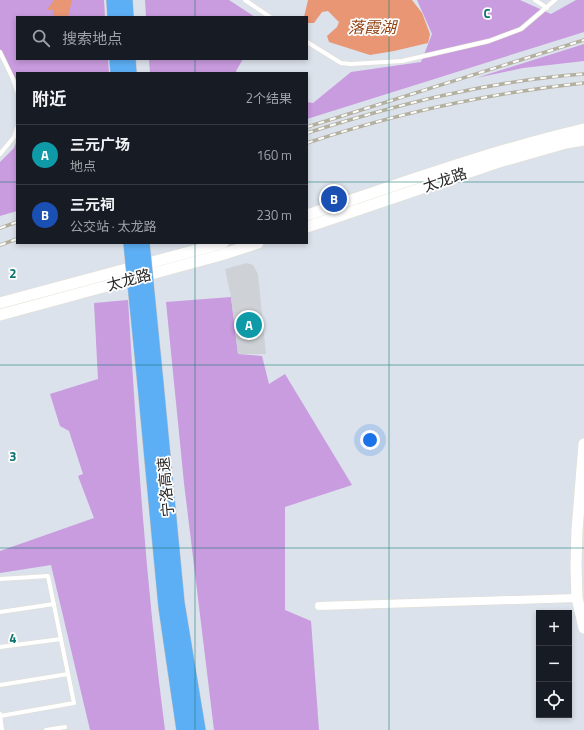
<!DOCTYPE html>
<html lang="zh">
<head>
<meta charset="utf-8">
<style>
	body { margin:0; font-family:"Titillium Web","Noto Sans SC",sans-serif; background:#242831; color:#f1f3f6 }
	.controls { position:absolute; right:12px; bottom:12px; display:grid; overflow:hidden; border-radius:0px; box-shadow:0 2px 6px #0003 }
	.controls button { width:36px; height:36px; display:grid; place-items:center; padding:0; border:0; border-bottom:1px solid #363941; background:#171b24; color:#f1f3f6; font:20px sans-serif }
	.you { position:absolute; left:370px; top:440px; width:14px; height:14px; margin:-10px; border:3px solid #fff; border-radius:50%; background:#1a73e8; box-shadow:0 0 0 6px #1a73e833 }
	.badge { display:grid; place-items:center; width:26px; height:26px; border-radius:50%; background:#ea580c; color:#fff; font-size:13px; font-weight:700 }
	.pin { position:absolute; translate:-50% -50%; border:2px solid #fff; box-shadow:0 1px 4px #0006 }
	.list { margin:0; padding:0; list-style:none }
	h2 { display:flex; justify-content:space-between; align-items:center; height:52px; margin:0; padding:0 16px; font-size:17px }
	h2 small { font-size:13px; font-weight:400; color:#9ea1a6 }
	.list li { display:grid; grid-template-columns:26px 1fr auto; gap:12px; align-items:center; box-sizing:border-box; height:60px; padding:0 16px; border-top:1px solid #363941 }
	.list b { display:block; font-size:15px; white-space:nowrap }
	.list p { margin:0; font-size:13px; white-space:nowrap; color:#9ea1a6 }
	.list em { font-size:13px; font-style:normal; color:#9ea1a6 }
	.icon { flex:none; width:22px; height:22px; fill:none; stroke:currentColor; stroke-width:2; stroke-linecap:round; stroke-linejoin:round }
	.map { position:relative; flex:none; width:584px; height:730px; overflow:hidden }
	.search { position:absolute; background:#171b24; box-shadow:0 2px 6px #0003; left:16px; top:16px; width:292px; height:44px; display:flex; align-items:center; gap:10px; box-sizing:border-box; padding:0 14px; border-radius:0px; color:#9ea1a6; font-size:15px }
	.panel { position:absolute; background:#171b24; box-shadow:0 2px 6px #0003; left:16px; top:72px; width:292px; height:172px; border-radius:0px }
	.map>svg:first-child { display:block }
	.green { fill:#c99bdf }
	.plaza { fill:#ced2d7 }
	.water { fill:#e89674 }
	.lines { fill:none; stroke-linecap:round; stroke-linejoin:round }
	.lane-casing { stroke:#e1dfd1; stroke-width:5 }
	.street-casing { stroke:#e1dfd1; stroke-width:9 }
	.secondary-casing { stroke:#e1dfd1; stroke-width:12 }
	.highway-casing { stroke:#c3c3c3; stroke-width:16 }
	.lane { stroke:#fff; stroke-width:4 }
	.street { stroke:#fff; stroke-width:8 }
	.secondary { stroke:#fff; stroke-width:11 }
	.highway { stroke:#5daff5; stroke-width:15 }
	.rail-casing { stroke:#b3b09f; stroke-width:3.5 }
	.rail { stroke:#fff; stroke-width:2; stroke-dasharray:6; stroke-linecap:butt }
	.highway-bridge-casing { stroke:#c3c3c3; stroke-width:16; stroke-linecap:butt }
	.highway-bridge { stroke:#5daff5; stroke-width:15 }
	.grid { fill:none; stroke:#0f766e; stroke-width:1; stroke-opacity:0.55 }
	.labels { text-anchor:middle; stroke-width:3.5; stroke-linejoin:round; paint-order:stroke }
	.street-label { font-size:15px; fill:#292929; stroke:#fff }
	.water-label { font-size:16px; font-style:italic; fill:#924314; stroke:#fff }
	.grid-label { font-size:13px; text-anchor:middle; font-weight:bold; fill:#0f766e; stroke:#fff; stroke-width:3.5; stroke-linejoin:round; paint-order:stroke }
</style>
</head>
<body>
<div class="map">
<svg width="584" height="730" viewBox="0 0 584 730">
	<rect width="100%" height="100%" fill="#dce2eb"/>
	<g class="green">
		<path d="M0,0H104L105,17H17V59H108L109,73H17V82L0,53Z"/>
		<path d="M145,0H229L255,17H146Z"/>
		<path d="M417,0H520L551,14L576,0H584V32L307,119V102L313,103L351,72L421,62L432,34Z"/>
		<path d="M584,44V61L523,68L476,78Z"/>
		<path d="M149,59H243L236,71L238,73H150Z"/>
		<path d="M17,140V211L0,216V162L14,148Z"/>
		<path d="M231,297L238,354L262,356L269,384L285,374L352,485L285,507V610L311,621L319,730H214L184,483L166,302Z"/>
		<path d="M128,300C137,444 146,587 165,730H90L51,565L0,573V551L94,518L78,476L83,474L69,431L60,426L50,394L98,379L94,303Z"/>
	</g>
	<path class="plaza" d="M247,263L253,265L258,274L266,354H238L231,297L225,269Z"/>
	<g class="water">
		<path d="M54,0H72L68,17H53V10H47Z"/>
		<path d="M308,0H412L422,13L430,34L428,43L394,51L370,55L329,42L327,36L337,27L339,22L328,11L322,12L314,23H307V17H304Z"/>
	</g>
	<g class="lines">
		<defs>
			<g id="lane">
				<path d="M245,0L270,17"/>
				<path d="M535,0L547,8"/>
				<path d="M307,42L341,63L351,64L402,61L489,41L521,29L555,0"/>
				<path d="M0,52L13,79L17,91"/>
				<path d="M0,154L14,137L17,128"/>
				<path d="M0,579L48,576L74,703L0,716"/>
				<path d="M0,612L54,604"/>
				<path d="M0,647L61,639"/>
				<path d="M0,685L68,674"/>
				<path d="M0,714L2,730"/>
				<path d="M46,730L65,727"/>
			</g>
			<path id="street" d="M319,606L577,598"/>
			<g id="secondary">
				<path d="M307,215C399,184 490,151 584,129"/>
				<path d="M307,227L499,162L566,143L584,140"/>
				<path d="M0,303L223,243"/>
				<path d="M0,315L221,255L258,243"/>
				<path d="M584,444L577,530L576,566L577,598L584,628"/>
			</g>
			<g id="highway">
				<path d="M114,0L115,17"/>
				<path d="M125,0L126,17"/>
				<path d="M117,59L118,73"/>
				<path d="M128,59L129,73"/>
				<path d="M145,384L166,607L184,730"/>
				<path d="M156,384L177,603L198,730"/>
			</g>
		</defs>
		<use href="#lane" class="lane-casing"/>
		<use href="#street" class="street-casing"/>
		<use href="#secondary" class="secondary-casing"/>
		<use href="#highway" class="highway-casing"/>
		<use href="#lane" class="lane"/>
		<use href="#street" class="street"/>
		<use href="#secondary" class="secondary"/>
		<use href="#highway" class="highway"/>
		<defs>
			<g id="rail">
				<path d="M307,127L584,40"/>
				<path d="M307,133C398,104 489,81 584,74"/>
				<path d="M307,143C397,113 490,93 584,83"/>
				<path d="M0,228L17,222"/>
				<path d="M0,245L17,239"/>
			</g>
		</defs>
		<use href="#rail" class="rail-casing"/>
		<use href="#rail" class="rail"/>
		<defs>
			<g id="highway-bridge">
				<path d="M131,243L145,384"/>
				<path d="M142,243L156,384"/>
			</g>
		</defs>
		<use href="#highway-bridge" class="highway-bridge-casing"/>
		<use href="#highway-bridge" class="highway-bridge"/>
	</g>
	<path class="grid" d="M195,0V17M389,0V730M195,59V73M0,182H17M307,182H584M195,243V730M0,365H584M0,548H584"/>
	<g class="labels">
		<g class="street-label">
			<text transform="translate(445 180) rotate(-19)" y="5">太龙路</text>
			<text transform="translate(129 280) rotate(-15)" y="5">太龙路</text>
			<text transform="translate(166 487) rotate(-95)" y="5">宁洛高速</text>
		</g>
		<g class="water-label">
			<text x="372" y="33">落霞湖</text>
		</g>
	</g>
	<g class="grid-label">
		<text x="487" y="18">C</text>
		<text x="13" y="278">2</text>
		<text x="13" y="461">3</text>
		<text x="13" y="643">4</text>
	</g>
</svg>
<div class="controls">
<button>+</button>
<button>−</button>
<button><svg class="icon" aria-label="locate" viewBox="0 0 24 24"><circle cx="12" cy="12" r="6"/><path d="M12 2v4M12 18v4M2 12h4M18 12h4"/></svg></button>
</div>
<div class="you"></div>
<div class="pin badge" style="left:249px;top:325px;background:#0f9aa8">A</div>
<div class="pin badge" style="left:334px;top:199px;background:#1a4fb4">B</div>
<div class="search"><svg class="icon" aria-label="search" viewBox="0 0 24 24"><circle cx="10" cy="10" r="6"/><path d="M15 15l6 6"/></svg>搜索地点</div>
<section class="panel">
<h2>附近<small>2个结果</small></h2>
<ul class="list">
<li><span class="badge" style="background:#0f9aa8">A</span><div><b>三元广场</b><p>地点</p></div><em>160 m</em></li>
<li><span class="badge" style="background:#1a4fb4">B</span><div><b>三元祠</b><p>公交站 · 太龙路</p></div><em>230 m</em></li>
</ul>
</section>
</div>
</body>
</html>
